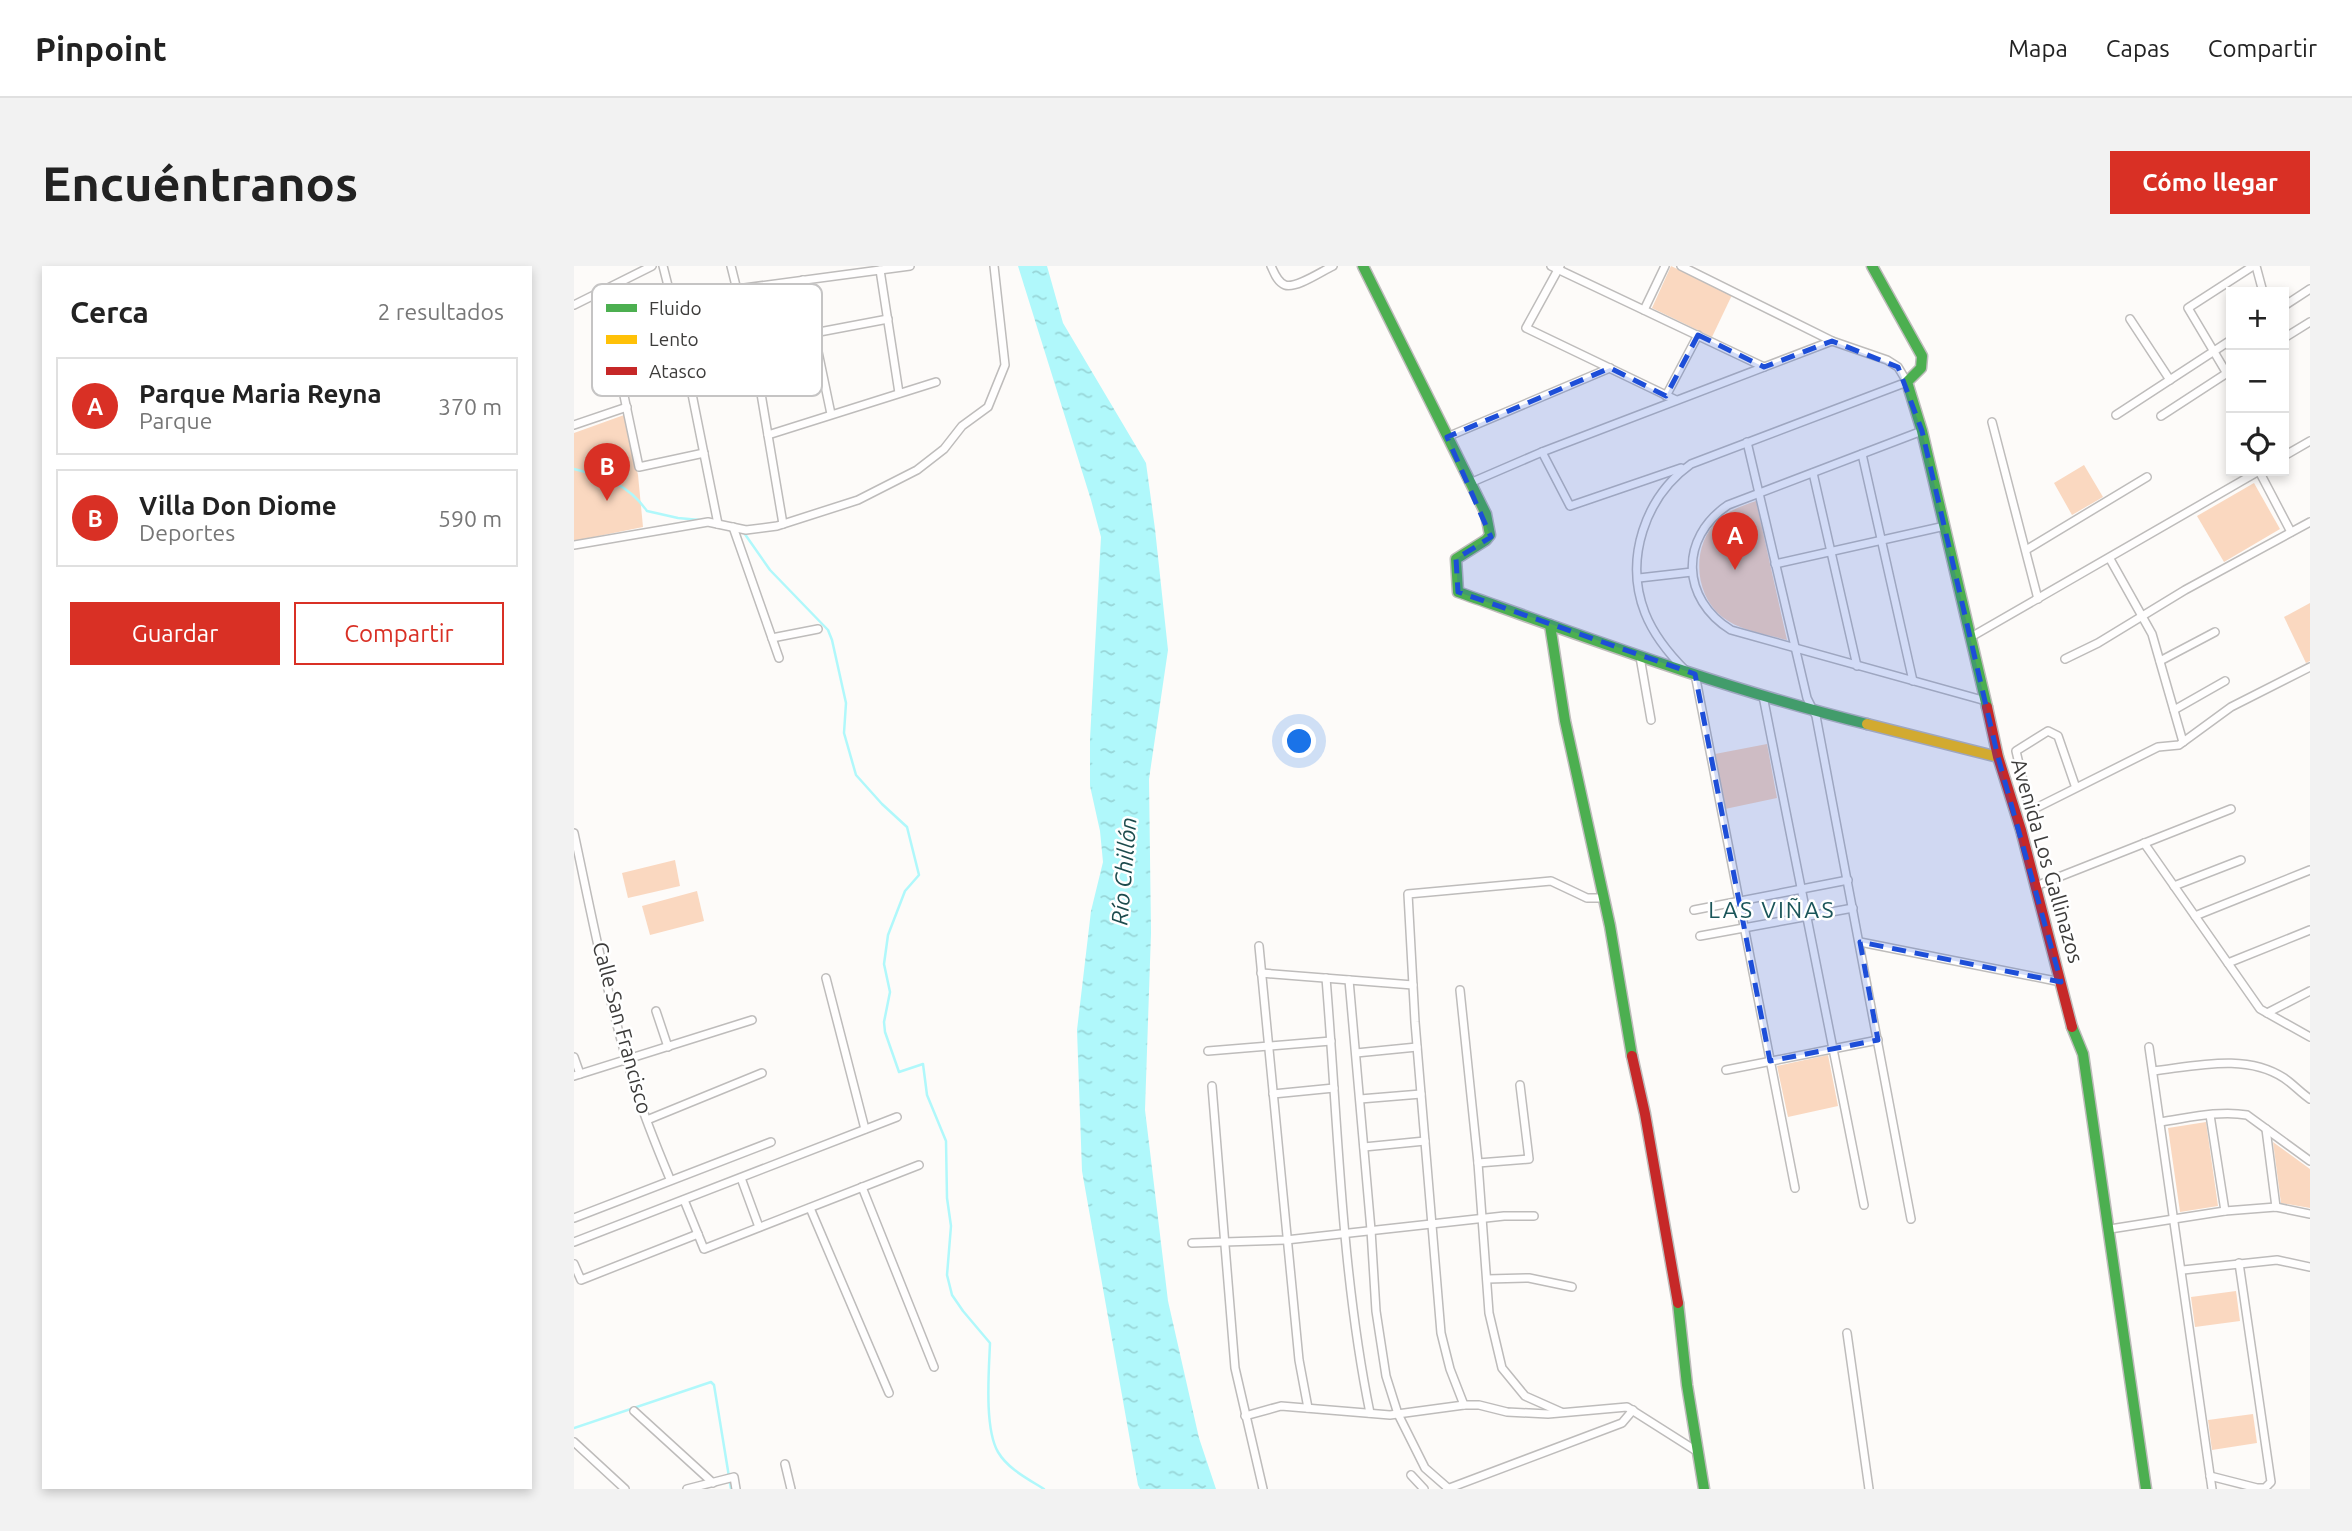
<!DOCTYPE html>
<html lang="es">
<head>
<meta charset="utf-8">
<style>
	body { margin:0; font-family:Ubuntu,sans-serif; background:#f2f2f2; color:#222 }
	.controls { position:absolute; right:21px; top:21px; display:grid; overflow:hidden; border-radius:0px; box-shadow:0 4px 10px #0003 }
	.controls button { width:63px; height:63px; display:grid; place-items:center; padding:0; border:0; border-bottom:2px solid #e0e0e0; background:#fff; color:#222; font:35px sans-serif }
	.you { position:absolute; left:726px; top:476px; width:24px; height:24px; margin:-18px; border:5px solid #fff; border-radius:50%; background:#1a73e8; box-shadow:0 0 0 10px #1a73e833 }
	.badge { display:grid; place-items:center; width:46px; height:46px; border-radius:50%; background:#d93025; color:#fff; font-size:23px; font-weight:700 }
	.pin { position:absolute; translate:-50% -58px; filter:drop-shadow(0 2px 4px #0008) }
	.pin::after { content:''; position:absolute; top:37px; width:24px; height:21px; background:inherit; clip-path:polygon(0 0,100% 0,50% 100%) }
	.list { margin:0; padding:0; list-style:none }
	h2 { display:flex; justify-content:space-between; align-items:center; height:91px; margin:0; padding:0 28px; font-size:30px }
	h2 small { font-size:23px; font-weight:400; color:#767676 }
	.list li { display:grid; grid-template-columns:46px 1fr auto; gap:21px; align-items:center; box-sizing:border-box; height:98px; margin:0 14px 14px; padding:0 14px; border:2px solid #e0e0e0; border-radius:0px }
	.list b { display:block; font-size:26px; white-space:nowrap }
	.list p { margin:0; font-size:23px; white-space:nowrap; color:#767676 }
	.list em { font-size:23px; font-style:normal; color:#767676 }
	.actions { display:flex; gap:14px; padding:21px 28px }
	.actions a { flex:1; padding:16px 0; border:2px solid #d93025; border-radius:0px; text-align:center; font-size:24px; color:#d93025 }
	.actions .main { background:#d93025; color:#fff }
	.icon { flex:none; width:38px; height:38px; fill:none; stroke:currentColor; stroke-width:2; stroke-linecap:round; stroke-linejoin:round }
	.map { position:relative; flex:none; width:1736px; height:1223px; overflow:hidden; border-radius:0px }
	header { display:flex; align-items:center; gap:42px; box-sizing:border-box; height:98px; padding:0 35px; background:#fff; border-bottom:2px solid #e0e0e0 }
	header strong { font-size:33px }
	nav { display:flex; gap:38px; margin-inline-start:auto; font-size:24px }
	.intro { display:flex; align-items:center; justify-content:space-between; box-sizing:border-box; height:168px; padding:0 42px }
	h1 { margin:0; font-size:49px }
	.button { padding:18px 32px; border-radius:0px; background:#d93025; color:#fff; font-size:24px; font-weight:700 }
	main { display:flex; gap:42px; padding:0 42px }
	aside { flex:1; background:#fff; border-radius:0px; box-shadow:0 4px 10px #0003 }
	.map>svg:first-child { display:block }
	.green { fill:#fad8c0 }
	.water { fill:url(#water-ripples) }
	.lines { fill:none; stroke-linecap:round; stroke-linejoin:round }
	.stream { stroke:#b0f8fb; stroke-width:2.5 }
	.street-casing { stroke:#bebcbb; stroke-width:10 }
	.fast-casing { stroke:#bebcbb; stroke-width:13 }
	.slow-casing { stroke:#bebcbb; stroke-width:13 }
	.jam-casing { stroke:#bebcbb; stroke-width:13 }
	.street { stroke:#fffefe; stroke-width:7 }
	.fast { stroke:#4caf50; stroke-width:10 }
	.slow { stroke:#ffc107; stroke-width:10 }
	.jam { stroke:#c62828; stroke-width:10 }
	.marked { fill:#1d4ed8; fill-opacity:0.2; stroke:#1d4ed8; stroke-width:5; stroke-dasharray:14 9; stroke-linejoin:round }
	.labels { text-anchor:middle; stroke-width:5; stroke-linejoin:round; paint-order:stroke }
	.street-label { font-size:21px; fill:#3d3c3b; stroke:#fff }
	.water-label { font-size:23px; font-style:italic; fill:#1c4b4d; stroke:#fff }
	.neighbourhood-label { font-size:23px; letter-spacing:2px; fill:#1a5559; stroke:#fff }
	.key { fill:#fff; stroke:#c5c4c4; stroke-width:2 }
	.key-label { font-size:19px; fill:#3d3c3b }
</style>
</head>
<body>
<header>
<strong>Pinpoint</strong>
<nav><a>Mapa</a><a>Capas</a><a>Compartir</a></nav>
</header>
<div class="intro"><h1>Encuéntranos</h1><a class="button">Cómo llegar</a></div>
<main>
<aside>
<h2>Cerca<small>2 resultados</small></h2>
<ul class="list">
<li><span class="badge">A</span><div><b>Parque Maria Reyna</b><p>Parque</p></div><em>370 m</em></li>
<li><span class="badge">B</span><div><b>Villa Don Diome</b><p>Deportes</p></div><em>590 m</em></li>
</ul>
<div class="actions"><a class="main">Guardar</a><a>Compartir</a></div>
</aside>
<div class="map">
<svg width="1736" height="1223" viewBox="0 0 1736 1223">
	<defs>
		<pattern id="water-ripples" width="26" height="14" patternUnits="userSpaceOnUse" patternTransform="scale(1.75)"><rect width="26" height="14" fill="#b0f8fb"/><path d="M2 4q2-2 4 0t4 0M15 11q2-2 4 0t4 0" fill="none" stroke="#98d6d8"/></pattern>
	</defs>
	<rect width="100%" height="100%" fill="#fdfbf9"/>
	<g class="green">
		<path d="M1097,0L1158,29L1138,71L1078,42Z"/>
		<path d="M50,149L64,209L69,261L0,275V167Z"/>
		<path d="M1510,199L1529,231L1498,249L1480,217Z"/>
		<path d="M1680,217L1706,263L1650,296L1623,250Z"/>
		<path d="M1182,235L1213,374C1192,368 1165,365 1147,350C1120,327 1117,280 1144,254C1155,244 1168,240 1182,235Z"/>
		<path d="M1736,337V395L1732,397L1710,351Z"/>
		<path d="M1193,478L1203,532L1151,543L1141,488Z"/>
		<path d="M101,594L106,620L54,632L48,607Z"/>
		<path d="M123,625L130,655L76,669L68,640Z"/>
		<path d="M1254,789L1264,840L1214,851L1203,800Z"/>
		<path d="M1632,856L1644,940L1606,946L1594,862Z"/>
		<path d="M1699,876L1736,903V942L1707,937Z"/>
		<path d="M1662,1025L1666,1055L1621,1061L1617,1031Z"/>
		<path d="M1679,1148L1683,1177L1638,1184L1634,1154Z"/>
	</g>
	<path class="water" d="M444,0H473L489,57L572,197L581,263L594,384L575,513L577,667L571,844L594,1035L625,1172L642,1223H566L564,1219L508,905L503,764L517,645L529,596L526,565L516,520V473L527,271L517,234Z"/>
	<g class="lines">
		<g class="stream">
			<path d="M0,203C31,211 54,218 73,245L104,252L126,254"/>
			<path d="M168,264L196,304L254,364L258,374L272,437L270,467L282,509L308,538L333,561L345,609L331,625L314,669L310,698L316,726L310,756L311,766L325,806L349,798L353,829L372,875L373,932L377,960L373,1009L378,1029L389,1045L416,1077C415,1104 410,1162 424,1186C434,1203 454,1213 470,1223"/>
			<path d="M0,1162L137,1116L140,1119L157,1223"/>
		</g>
		<defs>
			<g id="street">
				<path d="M89,0L105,63L144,258"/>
				<path d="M157,0L183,104L209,258"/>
				<path d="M697,0C700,6 703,16 711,19C722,23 748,5 759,0"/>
				<path d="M977,0L1190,101"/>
				<path d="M986,0L952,62L1102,134"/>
				<path d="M1107,0L1258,75L1313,94L1324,101L1333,116L1117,198C1071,231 1050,293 1071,347C1080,370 1095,388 1112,405"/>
				<path d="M1682,0L1689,26"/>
				<path d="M306,4L325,127"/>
				<path d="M229,14L257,148"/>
				<path d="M163,23L336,0"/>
				<path d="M28,25L65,201L130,187"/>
				<path d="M0,39L78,0"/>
				<path d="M1710,40L1736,23"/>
				<path d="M1070,44L1091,0"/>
				<path d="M1556,53L1596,114"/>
				<path d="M240,67L314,53"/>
				<path d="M1710,72L1736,56"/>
				<path d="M1092,130L1124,69"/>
				<path d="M1542,149L1657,74"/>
				<path d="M1587,150L1650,109L1652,106L1614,42L1679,0"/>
				<path d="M1418,156L1464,333"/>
				<path d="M0,159L53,141"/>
				<path d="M1348,165L1154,239C1105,272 1107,333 1157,364L1412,435"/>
				<path d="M194,169L362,116"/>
				<path d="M873,171L1036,102"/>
				<path d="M1173,176L1233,432L1242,450L1337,953"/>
				<path d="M968,186L996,240L1107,202"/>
				<path d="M1288,188L1339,415"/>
				<path d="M1710,190L1736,175"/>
				<path d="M1239,207L1283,400"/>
				<path d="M896,217L968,186L1258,75"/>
				<path d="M159,261L205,392"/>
				<path d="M0,279L134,256L172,264L203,260L284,234L343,204L370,183L388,160L414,141L431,99L420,0"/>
				<path d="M1452,284L1573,211"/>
				<path d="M1536,293L1578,368L1609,476"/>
				<path d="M1201,298L1371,260"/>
				<path d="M1065,312L1118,306"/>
				<path d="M1397,371L1685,205L1717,266"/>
				<path d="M198,372L244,363"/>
				<path d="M1066,391L1077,454"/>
				<path d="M1491,393L1524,377L1611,324L1736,256"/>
				<path d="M1586,395L1641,366"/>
				<path d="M1121,408L1221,922"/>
				<path d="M1189,430L1290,939"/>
				<path d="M1600,444L1651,415"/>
				<path d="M1502,522L1484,470L1474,465L1442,485L1455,540L1460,543L1584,481L1605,479L1657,441L1736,401"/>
				<path d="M0,567C18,651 34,736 60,818C70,850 83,882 96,913"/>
				<path d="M1570,577L1686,743L1736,771"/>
				<path d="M1462,620L1657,543"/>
				<path d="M1600,620L1667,594"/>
				<path d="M1120,644L1274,614"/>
				<path d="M1621,650L1736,604"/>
				<path d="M1126,670L1279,642"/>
				<path d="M1286,676L1487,716"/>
				<path d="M685,680L725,1094L734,1142"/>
				<path d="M1654,697L1736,664"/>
				<path d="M687,707L839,719"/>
				<path d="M252,712L291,863"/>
				<path d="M752,712C764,857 767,1005 796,1147"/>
				<path d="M775,714L797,964L802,1045L812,1110L824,1148L851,1202L875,1223"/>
				<path d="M886,724L904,897L955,893L946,819"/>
				<path d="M82,745L94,781"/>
				<path d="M1693,747L1736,725"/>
				<path d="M1575,781L1638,1223"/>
				<path d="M634,785L757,775"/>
				<path d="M782,787L843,781"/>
				<path d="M0,791L6,808"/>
				<path d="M1152,804L1304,774"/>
				<path d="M1579,805C1622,800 1672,787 1710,812C1719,818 1727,827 1736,833"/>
				<path d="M0,810L178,754"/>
				<path d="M638,820L661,1102L689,1223"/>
				<path d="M699,828L760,822"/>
				<path d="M786,833L847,828"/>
				<path d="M1636,849L1651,945"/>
				<path d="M73,854L188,807"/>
				<path d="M1586,856C1614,852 1645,844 1673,849L1736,895"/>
				<path d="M1692,863L1702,941"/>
				<path d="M790,881L851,875"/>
				<path d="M904,897L915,1047L928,1102L951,1130L987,1146"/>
				<path d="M167,912L185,961"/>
				<path d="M288,921L360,1101"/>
				<path d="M110,934L130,983L345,899"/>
				<path d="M236,942L315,1127"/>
				<path d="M0,952L197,876"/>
				<path d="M1536,963L1651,945L1702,941L1736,948"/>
				<path d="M0,976L323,851"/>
				<path d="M618,977L712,974L930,950H960"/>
				<path d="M0,998L7,1014L124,968"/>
				<path d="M1609,1004L1703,994L1736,1001"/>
				<path d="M913,1013L955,1012L998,1021"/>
				<path d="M1273,1067L1295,1223"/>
				<path d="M890,1139L876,1103L867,1067L841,756L834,628L977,615L1013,632H1029"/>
				<path d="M60,1145L139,1217"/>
				<path d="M671,1150L707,1140L816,1149L890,1139H905L933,1146L974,1148L1053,1141L1124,1186"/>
				<path d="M0,1176L51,1223"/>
				<path d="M211,1198L217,1223"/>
				<path d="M837,1209L850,1223"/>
				<path d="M1636,1210L1683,1222H1691L1697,1216L1665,997"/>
				<path d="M113,1223L160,1211L162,1223"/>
				<path d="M873,1223L1048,1157L1059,1144"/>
			</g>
			<g id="fast">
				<path d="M789,0L912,248L916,269L912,274L882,293L884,326C1019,374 1154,424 1293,458"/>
				<path d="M1298,0L1348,90L1347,102L1333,116L1348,165L1413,441"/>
				<path d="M976,359L991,455L1036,660L1058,790"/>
				<path d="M1498,761L1509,788L1572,1223"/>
				<path d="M1104,1037L1113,1119L1130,1223"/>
			</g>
			<path id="slow" d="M1293,458L1424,491"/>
			<g id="jam">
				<path d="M1413,441L1424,491L1447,564L1498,761"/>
				<path d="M1058,790L1071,848L1104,1037"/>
			</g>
		</defs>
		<use href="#street" class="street-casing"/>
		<use href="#fast" class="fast-casing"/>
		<use href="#slow" class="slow-casing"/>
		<use href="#jam" class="jam-casing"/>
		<use href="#street" class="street"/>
		<use href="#fast" class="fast"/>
		<use href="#slow" class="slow"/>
		<use href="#jam" class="jam"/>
	</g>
	<path class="marked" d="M1124,69L1190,101L1258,75L1324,101L1348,165L1424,491L1487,716L1286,676L1304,774L1196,795L1121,408L884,326L882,293L917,271L873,171L1036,102L1092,130Z"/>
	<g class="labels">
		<g class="street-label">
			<text transform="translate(1473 595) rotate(74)" y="7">Avenida Los Gallinazos</text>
			<text transform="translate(48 762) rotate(75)" y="7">Calle San Francisco</text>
		</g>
		<g class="water-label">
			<text transform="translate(550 605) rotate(-85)" y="8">Río Chillón</text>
		</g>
		<g class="neighbourhood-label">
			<text x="1198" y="652">LAS VIÑAS</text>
		</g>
	</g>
	<rect x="18" y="18" width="230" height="112" rx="10" class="key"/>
	<rect x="32" y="38" width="31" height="8" fill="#4caf50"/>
	<rect x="32" y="69" width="31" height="9" fill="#ffc107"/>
	<rect x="32" y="101" width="31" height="8" fill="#c62828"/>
	<g class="key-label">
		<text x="75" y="49">Fluido</text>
		<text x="75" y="80">Lento</text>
		<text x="75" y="112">Atasco</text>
	</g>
</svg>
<div class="controls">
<button>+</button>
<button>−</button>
<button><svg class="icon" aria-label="locate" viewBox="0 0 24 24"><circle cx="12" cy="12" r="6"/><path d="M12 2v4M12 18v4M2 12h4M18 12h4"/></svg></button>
</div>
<div class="you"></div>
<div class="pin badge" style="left:1161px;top:304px">A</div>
<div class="pin badge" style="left:33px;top:235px">B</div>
</div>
</main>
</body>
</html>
